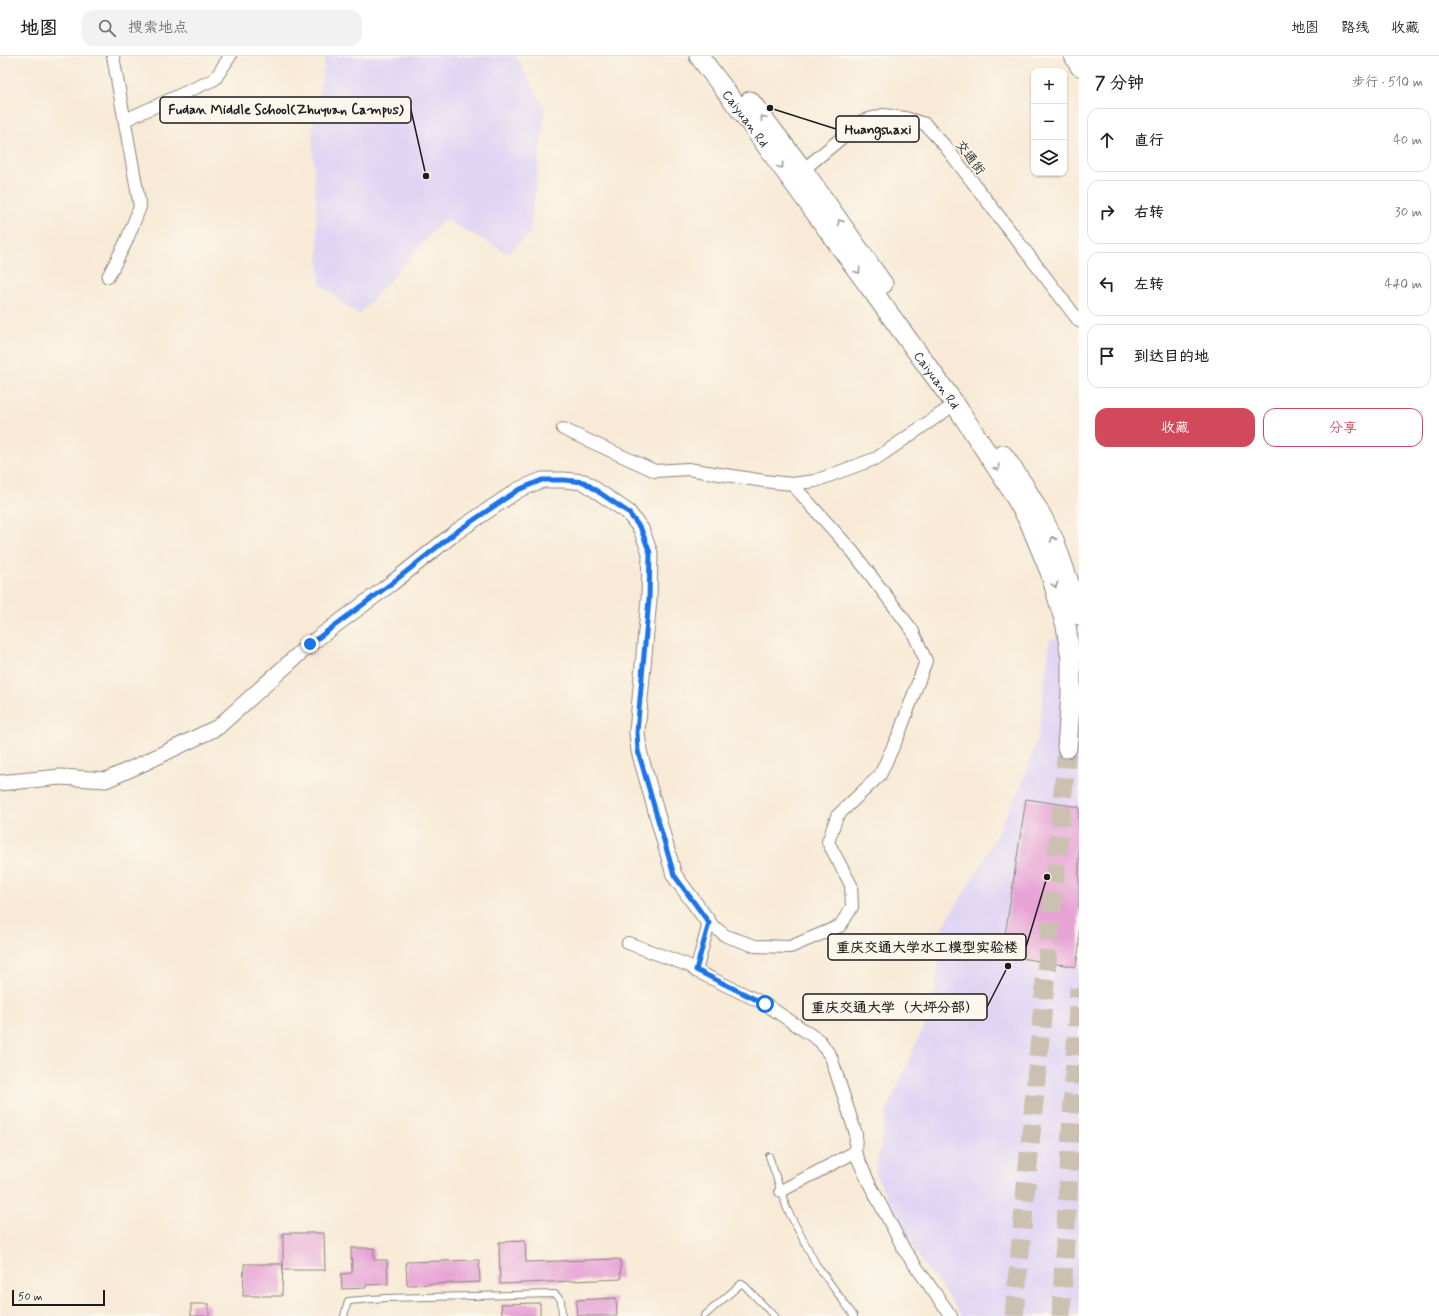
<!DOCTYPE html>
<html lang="zh">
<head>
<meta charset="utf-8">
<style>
	body { margin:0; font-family:Mynerve,"LXGW WenKai TC",sans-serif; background:#f2f2f2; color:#202124 }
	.controls { position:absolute; right:12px; top:12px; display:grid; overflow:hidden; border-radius:8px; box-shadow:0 1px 3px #0004 }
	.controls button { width:36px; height:36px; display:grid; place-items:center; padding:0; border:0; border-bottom:1px solid #e0e0e0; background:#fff; color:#202124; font:20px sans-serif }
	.scale { position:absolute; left:12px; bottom:10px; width:93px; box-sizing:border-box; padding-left:4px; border:2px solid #1c1c1c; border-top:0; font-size:11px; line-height:14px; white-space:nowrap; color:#1c1c1c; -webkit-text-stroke:3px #fbf7ec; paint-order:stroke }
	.stop { position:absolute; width:12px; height:12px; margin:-9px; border:3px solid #1a73e8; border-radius:50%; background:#fff }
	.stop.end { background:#1a73e8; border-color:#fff; box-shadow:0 1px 4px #0008 }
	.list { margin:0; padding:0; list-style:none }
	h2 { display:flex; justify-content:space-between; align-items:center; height:52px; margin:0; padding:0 16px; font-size:17px }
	h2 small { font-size:13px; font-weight:400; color:#757577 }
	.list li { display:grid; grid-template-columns:26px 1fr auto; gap:12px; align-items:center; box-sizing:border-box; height:64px; margin:0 8px 8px; padding:0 8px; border:1px solid #e0e0e0; border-radius:12px }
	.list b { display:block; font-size:15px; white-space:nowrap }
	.list em { font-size:13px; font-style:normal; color:#757577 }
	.actions { display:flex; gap:8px; padding:12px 16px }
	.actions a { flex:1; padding:9px 0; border:1px solid #d1495b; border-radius:12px; text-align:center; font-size:14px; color:#d1495b }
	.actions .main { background:#d1495b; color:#fff }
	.icon { flex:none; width:22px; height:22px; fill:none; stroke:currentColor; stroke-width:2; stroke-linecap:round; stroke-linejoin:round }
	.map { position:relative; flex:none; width:1079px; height:1260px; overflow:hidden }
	header { display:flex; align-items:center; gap:24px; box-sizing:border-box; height:56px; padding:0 20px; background:#fff; border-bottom:1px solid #e0e0e0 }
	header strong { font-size:19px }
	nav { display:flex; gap:22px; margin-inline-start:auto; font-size:14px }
	.search { width:280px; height:36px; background:#f2f2f2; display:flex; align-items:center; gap:10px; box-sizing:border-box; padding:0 14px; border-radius:12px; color:#757577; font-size:15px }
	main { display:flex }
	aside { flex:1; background:#fff }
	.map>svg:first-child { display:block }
	.built { fill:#e0d4f4 }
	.building { fill:#e7a3d6 }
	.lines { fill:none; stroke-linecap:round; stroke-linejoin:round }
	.primary-tunnel { stroke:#ccc1b1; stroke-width:19; stroke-dasharray:19 10; stroke-linecap:butt }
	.service-casing { stroke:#8a8379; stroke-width:8 }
	.minor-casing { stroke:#8a8379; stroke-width:14 }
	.tertiary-casing { stroke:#8a8379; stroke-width:17 }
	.secondary-casing { stroke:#8a8379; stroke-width:19 }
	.primary-casing { stroke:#8a8379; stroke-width:21 }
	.service { stroke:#fff; stroke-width:6 }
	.minor { stroke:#fff; stroke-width:12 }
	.tertiary { stroke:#fff; stroke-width:15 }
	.secondary { stroke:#fff; stroke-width:17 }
	.primary { stroke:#fff; stroke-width:19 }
	.oneway { stroke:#999 }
	.route { stroke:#1a73e8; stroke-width:5 }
	.labels { text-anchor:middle; stroke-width:3; stroke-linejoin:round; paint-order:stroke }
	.street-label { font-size:13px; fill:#1c1c1c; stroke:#fbf7ec }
	.leader { fill:none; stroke:#1c1c1c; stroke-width:1.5 }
	.callout-dot { fill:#1c1c1c; stroke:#fbf7ec; stroke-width:1.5 }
	.callout { fill:#fbf7ec; stroke:#1c1c1c; stroke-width:1.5 }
	.callout-label { font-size:14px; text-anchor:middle; font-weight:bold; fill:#1c1c1c }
</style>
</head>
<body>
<header>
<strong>地图</strong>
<div class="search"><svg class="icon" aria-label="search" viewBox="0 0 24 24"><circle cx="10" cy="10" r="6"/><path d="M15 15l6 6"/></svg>搜索地点</div>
<nav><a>地图</a><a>路线</a><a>收藏</a></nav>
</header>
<main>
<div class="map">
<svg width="1079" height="1260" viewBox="0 0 1079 1260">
	<rect width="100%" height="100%" fill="#fbf7ec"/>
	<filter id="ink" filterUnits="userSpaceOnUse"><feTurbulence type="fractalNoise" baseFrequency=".025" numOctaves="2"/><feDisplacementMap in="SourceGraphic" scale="8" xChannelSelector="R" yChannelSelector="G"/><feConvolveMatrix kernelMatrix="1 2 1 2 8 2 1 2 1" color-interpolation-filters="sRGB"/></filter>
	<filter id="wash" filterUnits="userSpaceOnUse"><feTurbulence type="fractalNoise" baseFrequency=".012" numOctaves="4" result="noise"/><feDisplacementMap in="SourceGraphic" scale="16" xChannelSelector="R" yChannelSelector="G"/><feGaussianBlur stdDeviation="0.9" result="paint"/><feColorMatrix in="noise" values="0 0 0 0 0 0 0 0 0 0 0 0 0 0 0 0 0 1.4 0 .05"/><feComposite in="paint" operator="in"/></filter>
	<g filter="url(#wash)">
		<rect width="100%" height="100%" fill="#f8ead6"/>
		<g class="built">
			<path d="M326,0H516L545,52L530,178L508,197L444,163L359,259L320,228L312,76Z"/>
			<path d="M1079,576V1260H962L916,1197L875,1117L887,1055L933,949L942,872L979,813L1021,730L1038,681L1050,584Z"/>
		</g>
		<g id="blocks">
			<g class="building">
				<path d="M1026,743L1079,751V891L1076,911L1002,899Z"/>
				<path d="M283,1177H324L325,1214H283Z"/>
				<path d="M525,1185L526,1206L620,1203L621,1223L500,1228L499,1186Z"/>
				<path d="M351,1192H374V1204H387L388,1228L366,1229V1232L342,1233L341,1218L352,1217Z"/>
				<path d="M479,1204L480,1226L407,1229L406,1206Z"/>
				<path d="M244,1208H283L282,1240H243Z"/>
				<path d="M616,1242L617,1260H577L576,1244Z"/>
				<path d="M540,1247V1260H502L501,1248Z"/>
				<rect x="191" y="1248" width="18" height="12"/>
			</g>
		</g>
	</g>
	<g filter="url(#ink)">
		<use href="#blocks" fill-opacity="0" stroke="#8a8379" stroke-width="1"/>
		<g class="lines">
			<g class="primary-tunnel">
				<path d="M1014,1260L1067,692"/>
				<path d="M1061,1260L1079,932"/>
			</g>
			<defs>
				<g id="service">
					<path d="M769,1100L787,1153L816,1208L854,1260"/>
					<path d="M344,1260L348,1245L385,1242L555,1238L561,1244L562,1260"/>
					<path d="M704,1260L742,1227L774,1260"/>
				</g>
				<g id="minor">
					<path d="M125,64L215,23L230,0"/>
					<path d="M803,114L862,65L883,59L905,62L925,68L945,90L1079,265"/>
					<path d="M108,221L126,186L140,151L113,0"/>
					<path d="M563,373L655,415L688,413L764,425L792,428L815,425L877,402L955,348"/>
					<path d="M628,887L690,910L696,915L765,948L820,985L831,1001L856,1078L855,1096L869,1127L905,1195L951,1260"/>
					<path d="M696,915L709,867L726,880L755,890L790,891L840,870L852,851L851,829L828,786L837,760L880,719L899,678L926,605L912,574L853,496L792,428"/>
					<path d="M781,1135L855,1096"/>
				</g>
				<path id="tertiary" d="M0,727L60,721L106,724L142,708L218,671L310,588L392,527L456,476L518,434L542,424H564L584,426L628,456L641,473L650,497L649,543L637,676L639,695L674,819L709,867"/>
				<path id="secondary" d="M1073,0L1079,11"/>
				<g id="primary">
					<path id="s1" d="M699,0L744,59L955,348L1010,432L1029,465L1050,516L1066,570L1071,603V638L1067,692"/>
					<path d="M750,45L803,114L883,228"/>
					<path d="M1003,399L1023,428L1041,459L1054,484L1073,538L1079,559"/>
				</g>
			</defs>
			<use href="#service" class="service-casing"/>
			<use href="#minor" class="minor-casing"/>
			<use href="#tertiary" class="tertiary-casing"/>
			<use href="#secondary" class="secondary-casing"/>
			<use href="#primary" class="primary-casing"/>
			<use href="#service" class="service"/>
			<use href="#minor" class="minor"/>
			<use href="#tertiary" class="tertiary"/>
			<use href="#secondary" class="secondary"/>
			<use href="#primary" class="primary"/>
		</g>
		<defs><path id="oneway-chevron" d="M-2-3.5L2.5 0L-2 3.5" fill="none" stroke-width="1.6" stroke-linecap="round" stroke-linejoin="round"/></defs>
		<g class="oneway">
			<use href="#oneway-chevron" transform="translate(763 62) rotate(-128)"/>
			<use href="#oneway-chevron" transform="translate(781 110) rotate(54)"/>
			<use href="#oneway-chevron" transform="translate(840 166) rotate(-125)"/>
			<use href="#oneway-chevron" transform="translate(858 215) rotate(54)"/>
			<use href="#oneway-chevron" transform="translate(997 412) rotate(57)"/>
			<use href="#oneway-chevron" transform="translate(1053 483) rotate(-113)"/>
			<use href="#oneway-chevron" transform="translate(1055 529) rotate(73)"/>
		</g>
	</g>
	<g class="lines" filter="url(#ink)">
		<path class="route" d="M310,588L392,527L456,476L518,434L542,424H564L584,426L628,456L641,473L650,497L649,543L637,676L638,695L674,819L709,867L696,914L765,948"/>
	</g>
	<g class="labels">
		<g class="street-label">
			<text dy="5" stroke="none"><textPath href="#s1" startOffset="78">Caiyuan Rd</textPath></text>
			<text transform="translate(971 101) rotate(53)" y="5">交通街</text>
			<text dy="5" stroke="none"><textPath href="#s1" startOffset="402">Caiyuan Rd</textPath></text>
		</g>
	</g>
	<path class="leader" d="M426 120L411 54M770 52L836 73M1047 821L1026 891M1008 910L987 951"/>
	<g class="callout-dot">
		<circle cx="426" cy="120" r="4"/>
		<circle cx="770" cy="52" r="4"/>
		<circle cx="1047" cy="821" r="4"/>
		<circle cx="1008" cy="910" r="4"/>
	</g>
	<g class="callout">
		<rect x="160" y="41" width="251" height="26" rx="4"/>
		<rect x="836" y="60" width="83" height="26" rx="4"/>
		<rect x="828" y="878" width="198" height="26" rx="4"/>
		<rect x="803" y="938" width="184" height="26" rx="4"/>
	</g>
	<g class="callout-label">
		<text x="286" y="58">Fudan Middle School(Zhuyuan Campus)</text>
		<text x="878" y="78">Huangshaxi</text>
		<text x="927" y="896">重庆交通大学水工模型实验楼</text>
		<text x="895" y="956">重庆交通大学（大坪分部）</text>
	</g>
</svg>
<div class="controls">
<button>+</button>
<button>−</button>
<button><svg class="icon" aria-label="layers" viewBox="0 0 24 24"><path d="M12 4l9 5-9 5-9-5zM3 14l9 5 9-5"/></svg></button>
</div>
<div class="scale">50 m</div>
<div class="stop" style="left:765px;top:948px"></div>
<div class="stop end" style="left:310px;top:588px"></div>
</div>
<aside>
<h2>7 分钟<small>步行 · 510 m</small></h2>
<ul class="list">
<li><svg class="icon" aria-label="ahead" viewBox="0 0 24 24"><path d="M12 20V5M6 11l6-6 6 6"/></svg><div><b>直行</b></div><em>40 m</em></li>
<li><svg class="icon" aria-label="right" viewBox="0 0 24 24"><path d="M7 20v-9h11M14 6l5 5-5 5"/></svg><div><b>右转</b></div><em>30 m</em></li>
<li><svg class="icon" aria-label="left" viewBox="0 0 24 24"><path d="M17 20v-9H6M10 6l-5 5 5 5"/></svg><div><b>左转</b></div><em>440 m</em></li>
<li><svg class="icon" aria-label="arrive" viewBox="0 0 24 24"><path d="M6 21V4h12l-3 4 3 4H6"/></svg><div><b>到达目的地</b></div></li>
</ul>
<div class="actions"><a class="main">收藏</a><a>分享</a></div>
</aside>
</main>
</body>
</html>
